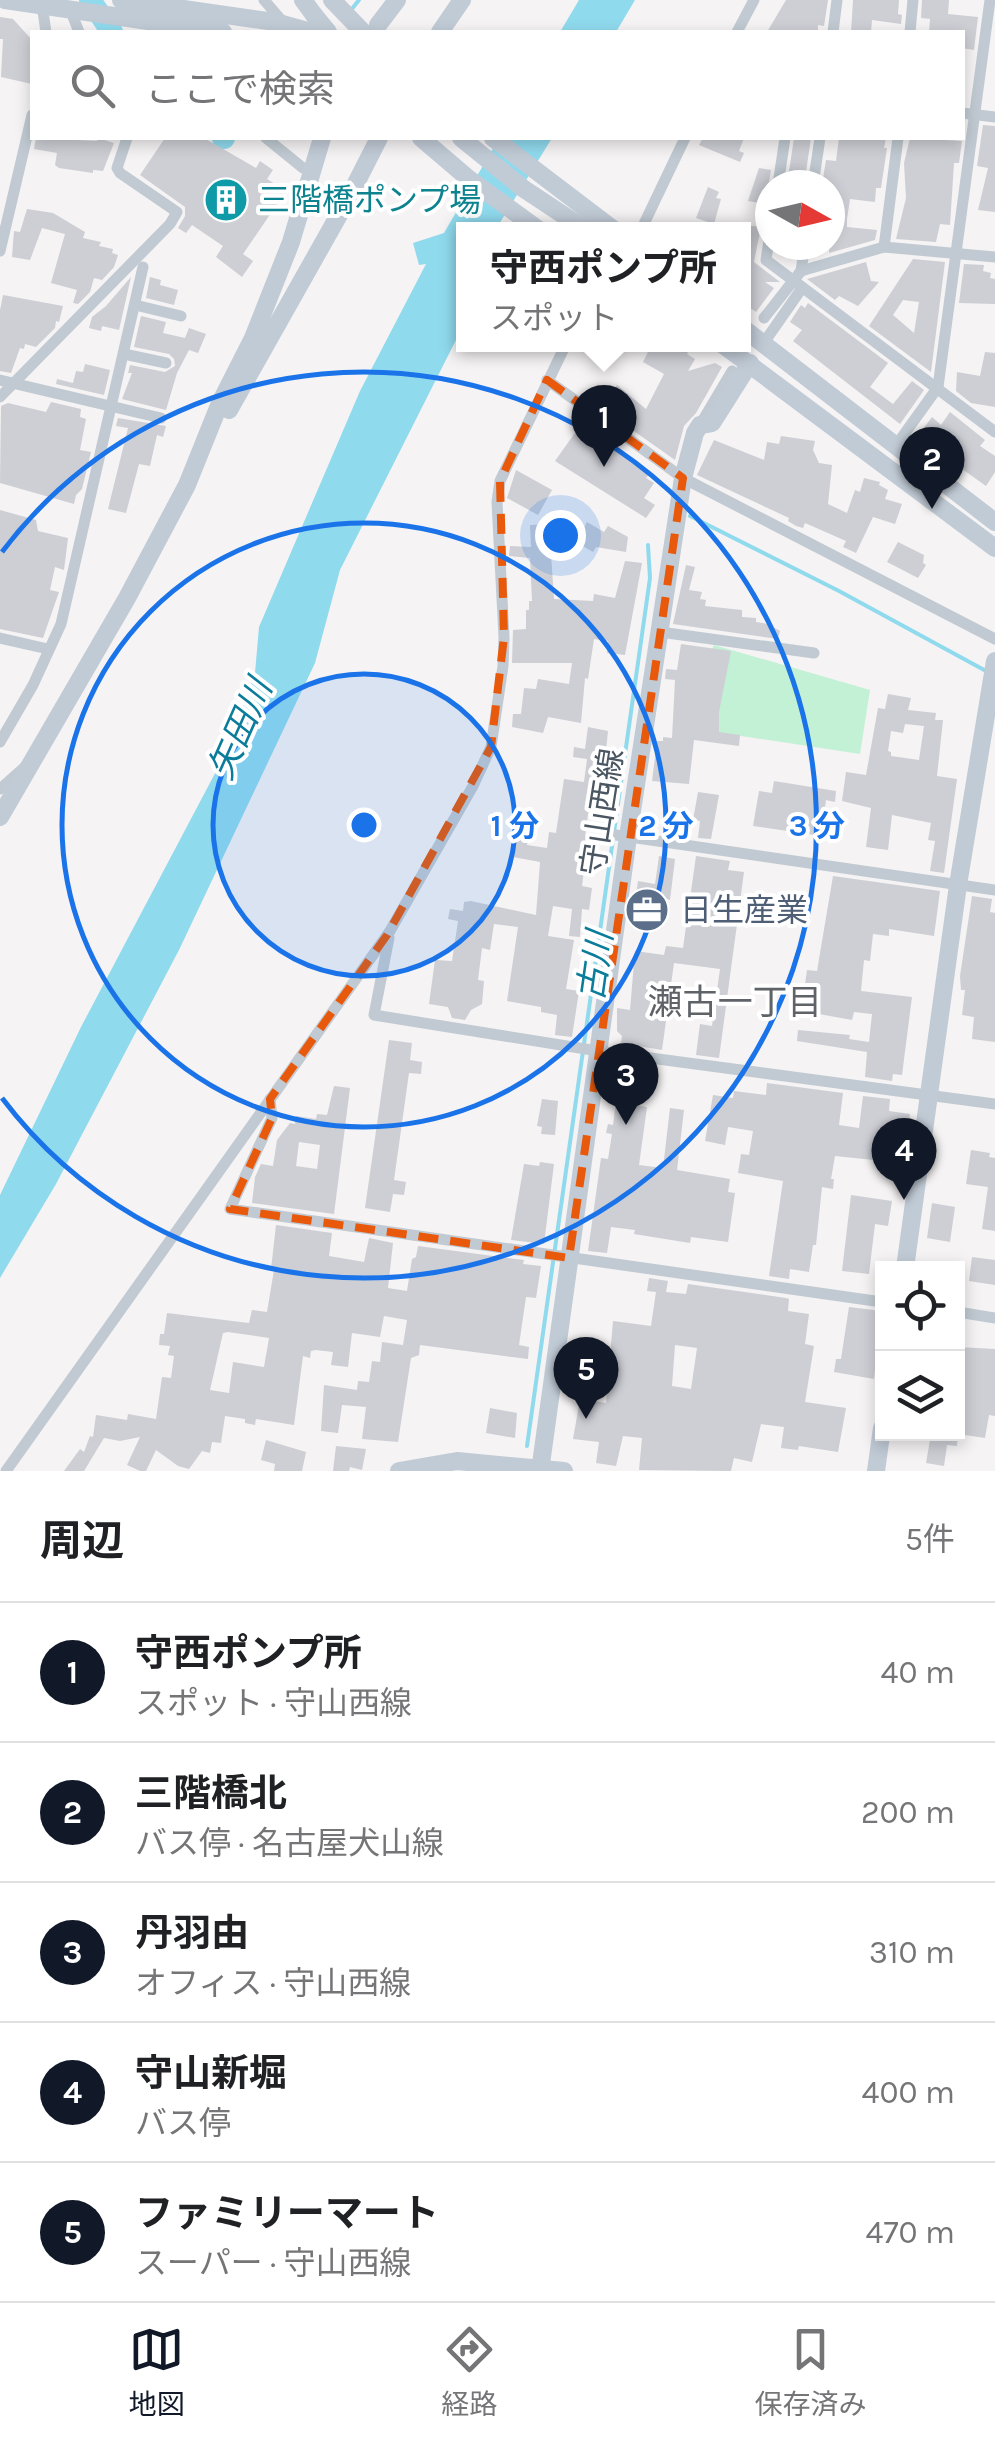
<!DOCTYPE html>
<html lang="ja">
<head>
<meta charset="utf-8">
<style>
	body { margin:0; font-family:Karla,"Noto Sans JP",sans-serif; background:#f6f6f6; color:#202124 }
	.controls { position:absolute; right:30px; bottom:30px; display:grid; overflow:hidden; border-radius:0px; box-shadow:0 5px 15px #0003 }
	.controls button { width:90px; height:90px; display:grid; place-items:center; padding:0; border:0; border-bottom:2px solid #e0e0e0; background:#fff; color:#202124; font:50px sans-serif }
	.compass { position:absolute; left:755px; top:170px; width:90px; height:90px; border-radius:50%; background:#fff; box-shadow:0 5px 15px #0003; rotate:98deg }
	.you { position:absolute; left:560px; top:535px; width:35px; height:35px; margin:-25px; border:8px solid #fff; border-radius:50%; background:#1a73e8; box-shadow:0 0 0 15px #1a73e833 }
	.badge { display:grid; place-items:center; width:65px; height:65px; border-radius:50%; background:#111827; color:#fff; font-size:32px; font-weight:700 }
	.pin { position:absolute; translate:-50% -82px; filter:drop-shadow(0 2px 5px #0008) }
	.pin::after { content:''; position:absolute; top:52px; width:35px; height:30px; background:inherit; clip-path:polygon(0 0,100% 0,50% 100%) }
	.popup { position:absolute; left:456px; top:222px; width:295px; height:130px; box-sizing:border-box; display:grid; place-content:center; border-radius:0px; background:#fff; filter:drop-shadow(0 2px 8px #0005); font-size:32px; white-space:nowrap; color:#757577 }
	.popup b { font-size:38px; color:#202124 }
	.popup::after { content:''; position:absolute; left:50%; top:100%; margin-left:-20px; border:20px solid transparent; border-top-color:#fff }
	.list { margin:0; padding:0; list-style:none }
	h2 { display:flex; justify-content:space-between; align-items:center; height:130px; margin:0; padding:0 40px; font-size:42px }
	h2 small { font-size:32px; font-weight:400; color:#757577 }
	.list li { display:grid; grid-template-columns:65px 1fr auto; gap:30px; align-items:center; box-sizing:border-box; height:140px; padding:0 40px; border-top:2px solid #e0e0e0 }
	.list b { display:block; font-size:38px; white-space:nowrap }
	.list p { margin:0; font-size:32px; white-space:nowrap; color:#757577 }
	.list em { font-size:32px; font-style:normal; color:#757577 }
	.icon { flex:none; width:55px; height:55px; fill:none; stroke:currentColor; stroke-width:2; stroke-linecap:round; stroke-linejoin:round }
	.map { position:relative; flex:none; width:995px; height:1471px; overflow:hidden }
	.search { position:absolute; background:#fff; box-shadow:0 5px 15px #0003; left:30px; right:30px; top:30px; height:110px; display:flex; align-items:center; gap:25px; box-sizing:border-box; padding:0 35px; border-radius:0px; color:#757577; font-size:38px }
	.sheet { height:830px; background:#fff }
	nav { display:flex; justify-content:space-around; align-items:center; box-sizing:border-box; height:140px; border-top:2px solid #e0e0e0; background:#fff; font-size:28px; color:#757577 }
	nav a { display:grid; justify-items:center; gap:5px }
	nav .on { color:#111827 }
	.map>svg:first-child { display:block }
	.green { fill:#c3f1d5 }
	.water { fill:#90daee }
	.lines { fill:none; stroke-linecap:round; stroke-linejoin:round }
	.stream { stroke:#90daee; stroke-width:4 }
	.river { stroke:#90daee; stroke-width:22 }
	.building { fill:#cdcfd5; fill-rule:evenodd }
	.street { stroke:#c1cad2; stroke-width:11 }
	.secondary { stroke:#c1cbd6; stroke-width:18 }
	.secondary-bridge { stroke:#c1cbd6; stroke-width:18 }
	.marked { fill:none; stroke:#e8590c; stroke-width:8; stroke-dasharray:20 12; stroke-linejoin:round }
	.ring { fill:none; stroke:#1a73e8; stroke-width:5 }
	.labels { text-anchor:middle; stroke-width:8; stroke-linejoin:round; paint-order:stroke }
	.culture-label { font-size:32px; fill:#0d838f; stroke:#fff; text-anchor:start }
	.street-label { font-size:32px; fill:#4a5661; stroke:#fff }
	.service-label { font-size:32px; fill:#4e5e75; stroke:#fff; text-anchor:start }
	.water-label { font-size:35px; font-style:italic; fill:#0c7c9b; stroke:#fff }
	.neighbourhood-label { font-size:35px; fill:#5f6368; stroke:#fff }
	.centre { fill:#1a73e8; stroke:#fff; stroke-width:5 }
	.ring-label { font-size:30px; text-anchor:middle; font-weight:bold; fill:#1a73e8; stroke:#fff; stroke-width:8; stroke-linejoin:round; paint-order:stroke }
</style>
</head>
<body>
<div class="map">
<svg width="995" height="1471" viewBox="0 0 995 1471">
	<rect width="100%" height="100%" fill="#f5f3f3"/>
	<path class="green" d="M714,645L870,690L860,754L702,730L707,662Z"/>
	<g class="water">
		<path d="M579,0H635L616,32H560Z"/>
		<path d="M499,138H552L496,229L464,230L462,328L340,570L315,663L179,950L56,1184L0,1278V1195L81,1027L221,762L255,673L259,627L360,391L426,264L419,265L413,243L444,233Z"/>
	</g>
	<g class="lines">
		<g class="stream">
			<path d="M351,10L359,0"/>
			<path d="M690,516L839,591L986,671"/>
			<path d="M527,1446L650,578L648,545"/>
		</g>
		<g class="river">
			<path d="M90,0L112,32"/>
			<path d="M223,138H224"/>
		</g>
	</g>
	<g class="building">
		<path d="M786,0H828L824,26L818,25V32H767Z"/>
		<path d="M853,0H899L898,14L902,15L901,24L872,20L871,32H851Z"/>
		<path d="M922,0H949L948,14L978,17L974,50L962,48V32H929L930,19L921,18Z"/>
		<path d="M0,17L13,19L32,40V84L1,77L3,39H0Z"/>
		<path d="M983,125L995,126V212L978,210L988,168L977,166Z"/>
		<path d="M36,138L97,141L98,138L114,143L103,171L93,170V173L59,168L55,165L57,153L34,149Z"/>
		<path d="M165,138H204L256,168L260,161L273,170L267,179L286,191L243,254L253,261L242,277L216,257L223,246L192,225L186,233L178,228L185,216V207L140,175Z"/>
		<path d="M703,138H744L739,151L744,153L740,162L699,145Z"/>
		<path d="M794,138H811L804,185H787Z"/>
		<path d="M839,138H886L884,148H887L881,188H876L875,202L850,199L847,219V227L877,230L875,240L829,253L830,185H822L826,160L836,161Z"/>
		<path d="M910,138L962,141L959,163H954L950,225L940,224L936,242L896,239L906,198L904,163Z"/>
		<path d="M759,168L771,170L765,204L748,201Z"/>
		<path d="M708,187L719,192L716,198L721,199L714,224L696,218Z"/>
		<path d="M27,209L53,213L85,232L83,238L101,242L99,246L113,249L112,253L118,255L114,267L102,280L94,278L90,292L78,304L73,303L77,290L51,283L65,234L42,228L30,260L12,257L14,231L20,232Z"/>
		<path d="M744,225L761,227L754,262L780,282H765L774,288L756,312L744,304Z"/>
		<path d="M913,259L945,262L931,372L869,326ZM903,300L919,302L914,333L893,315Z"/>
		<path d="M866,262L871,281L879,282L858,306L839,296L835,300L807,279Z"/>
		<path d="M964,264L984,265L983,271L991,273L990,278L995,279V304L959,303Z"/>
		<path d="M131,277L119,330L102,326L101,331L89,328L92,317L106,306Z"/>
		<path d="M150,277L161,280L160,285L178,290L174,305L146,298Z"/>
		<path d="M3,295L63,306L59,322L56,321L55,328L36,347L25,344L24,349L20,348L11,373L0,371V310Z"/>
		<path d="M808,303L888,363L870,387L893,404L912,381L924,390L900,424L793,341L802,330L790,322L801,305L805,308Z"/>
		<path d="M141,316L166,322L163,333L185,338L189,328L206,334L198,353L189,350L177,373L166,410L122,399L132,373H128L130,365L165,372L175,366L174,359L169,354L134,347Z"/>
		<path d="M652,344H692L687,354L695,359L688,371L715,363L722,367L696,413L684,426L675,460L597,405L600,402L604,405L617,385L646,409L664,374L643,362Z"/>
		<path d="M985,352L995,353V407L971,403L956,391L957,372L980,376Z"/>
		<path d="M85,364L110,370L104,395L56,384L57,379L73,383L76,371L83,372Z"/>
		<path d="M51,402L81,409L80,417L86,419L80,450L91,452L82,489L76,495L74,504L0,483L1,406L8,403L46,412Z"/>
		<path d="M950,412L985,440L980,446L995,456V472L986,486L917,437L932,417L941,425Z"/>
		<path d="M118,418L166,426L163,437L157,435L150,466L139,464L126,513L108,509L128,428L116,426Z"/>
		<path d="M584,420L605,434L602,438L651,472L646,478L654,483L644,498L655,505L646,518L555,461Z"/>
		<path d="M781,436L815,441L813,450L819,463L832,465L828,504L847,513L855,490L860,492L864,478L880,482L879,485L888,490L885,499L902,504L895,524L873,517L856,553L843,547L846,541L805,523L803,528L796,526L788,521L789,518L697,475L714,440L764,460L767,442L779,444Z"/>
		<path d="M516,470L552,490L538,515L507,498Z"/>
		<path d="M0,510L36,520L38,531L68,538L64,570L55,567L50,590L59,592L43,638L0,629Z"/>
		<path d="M587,522L604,532L608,526L628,537L626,552L596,547L593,552L576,542Z"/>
		<path d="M549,524L554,599L593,601L594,594L615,598L625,561L642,563L625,655L607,653L608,641L594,639L588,679L585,678L581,723L548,717L543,733L512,727L513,714H521L524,688L536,689L538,679L569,684L572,663H512L513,630L526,629V610H529V601H532L530,558L509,556L510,546L531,547L530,525Z"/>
		<path d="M898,542L924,555L923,563L926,565L918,578L887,562Z"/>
		<path d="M686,565L695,567L689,590L702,592L700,599L706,600L705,606L742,610V617L756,618V622L768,624L780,631L778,639L673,624Z"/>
		<path d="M681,644L731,651L719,712V732L740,735L739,746L694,740L689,784L652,781L657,741H663V737L672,738L675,680L665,679L666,669L677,670Z"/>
		<path d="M888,694L911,698L908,710L936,713L935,720H943L937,776L957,779L944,873L930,871L935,841L928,840L931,823L892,815L888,850L866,847L871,808L842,801L846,772L866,775L878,708L885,709ZM905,724L924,726L919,760L891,756V752L888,751L891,731L903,733Z"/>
		<path d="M588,727L608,731L606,751H609L600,809L589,806L585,837H588L582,886L592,888L589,910L582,909L580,937L569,936L572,909L553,906L548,936L574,940L566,989L579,991L572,1037L555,1035L557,1015L541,1012V1007L507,1001L518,927L494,924L490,950L482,948L478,980L484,981L482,1004L471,1010L465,1020L452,1018L448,1007L429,1004L435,960L452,961L458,921L448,919L450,909L463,911L464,902L471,901L536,915L540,862L513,857L517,833L529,835L527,845L547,848L549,832L556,833L564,779L584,782L587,759L573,757L574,747L585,749Z"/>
		<path d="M774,781L836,791L835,802L826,800L821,836L753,826L759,791L772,793Z"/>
		<path d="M698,792L719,795L711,839L698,838L700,821L693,820Z"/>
		<path d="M659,856L675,859L670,900L667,899L663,922L633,917L638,881L655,884Z"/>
		<path d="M696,856L730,861L728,870L744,872L719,1058L696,1055L700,1024L712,1026L720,969L674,963L662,1050L621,1043L622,1036L617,1031V1008L630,1010L635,951L664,955L666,946L683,948Z"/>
		<path d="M833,876L940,891L934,936L889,929V936L873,934L870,961L864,960L861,991L912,997L902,1075L893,1074L892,1081L865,1077L867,1052L797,1041L798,1030L850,1035L849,1039L869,1042L872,1014L854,1012L852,1020L797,1010L799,998H803L807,970L817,971Z"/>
		<path d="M972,896L992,899L990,912L995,913V1042L972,1039L974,1017L962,1015L965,990H961L960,976Z"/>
		<path d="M389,1040L412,1043L410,1060L422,1062L421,1074L409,1073L394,1180L406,1182L404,1195L393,1194L390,1212L365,1208Z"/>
		<path d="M767,1083L843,1093L839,1125L859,1128L863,1096L890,1099L889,1111L910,1114L907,1137L888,1134L883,1161L835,1156L831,1179H834L833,1189L822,1187L816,1245H813L809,1272L790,1269L789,1279L769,1276L783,1181L738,1173L741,1154L749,1155L753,1131L728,1127L725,1145L705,1141L713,1095L733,1098L734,1091L766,1095Z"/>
		<path d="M334,1086L350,1088L334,1214L252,1203L255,1177L261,1164L273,1166L277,1140L290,1123L295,1124L296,1116L316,1119L317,1114L327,1115ZM299,1142L320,1145L317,1169L296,1166Z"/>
		<path d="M542,1099L558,1101L555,1135L541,1134L542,1127L537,1126Z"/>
		<path d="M616,1103L647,1107L639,1165L663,1168L670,1108L684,1110L677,1170L730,1179L728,1192L735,1193L728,1242L691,1237L690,1243L634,1234L635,1230L611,1227L607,1253L588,1251L601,1158L608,1159L612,1134L606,1133L608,1124L613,1125Z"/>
		<path d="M971,1150L990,1153L989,1157L995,1158V1231L982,1229L988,1187L966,1184Z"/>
		<path d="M540,1162L554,1164L544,1244L511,1240L524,1164L539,1166Z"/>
		<path d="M851,1195L892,1201L888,1226L875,1224L869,1274L842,1271Z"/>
		<path d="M932,1203L955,1207L950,1242L927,1238Z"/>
		<path d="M276,1225L332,1233L329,1256L364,1262L369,1238L393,1243L388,1288L407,1291L412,1259L416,1257L418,1246L524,1260L523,1264L541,1266L536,1298L526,1297L519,1345L529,1347L528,1359L420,1345L419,1355L411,1358L398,1442L362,1439L366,1407L342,1405L338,1433L321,1431L324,1385L357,1390L358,1381L369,1382L372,1361L380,1362L382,1342L403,1345L407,1320L384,1316L380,1337L352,1333L348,1367L331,1365L333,1352L316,1350L311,1351L310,1358L303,1356L294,1425L256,1419L255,1425L245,1423V1419L225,1416L221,1443L212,1442L210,1453L202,1451L189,1469L178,1466L156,1450L146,1471H140L127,1465L140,1437L120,1441L104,1438L84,1471H64L80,1449L84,1452L90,1436L93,1437L96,1415L127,1420L128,1414L156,1419L162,1377L171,1378L174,1356L168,1355L170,1346L159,1345L160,1334H164L167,1313L249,1323L252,1310L267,1312L274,1270L271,1269ZM228,1332L269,1338L264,1367L233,1362L229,1393L210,1390L223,1333Z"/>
		<path d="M972,1257L995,1260V1285L969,1281Z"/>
		<path d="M649,1278L668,1281L666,1292L686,1294L688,1284L786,1298L789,1299L788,1311L809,1314L805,1344L814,1346L805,1402L846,1408L838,1452L799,1446L798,1450L781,1448L784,1427L761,1424L752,1462L734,1458L731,1471L639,1470L642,1438L623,1436L616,1466L596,1463L599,1442L573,1439L580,1399L606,1403L613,1321L651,1326L656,1292L647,1291ZM675,1345L697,1348L691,1389L672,1386Z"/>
		<path d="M849,1307L882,1311L874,1379L834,1372L836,1359H841Z"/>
		<path d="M958,1347L995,1349V1416L989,1415L985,1438L958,1434Z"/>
		<path d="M490,1408L517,1413L515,1438L486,1433Z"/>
		<path d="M931,1434H958L957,1446L947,1445L944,1466L926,1463Z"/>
		<path d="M266,1440L306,1452L302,1471H274L275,1464L261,1460Z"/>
		<path d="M336,1446L366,1449L362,1470L350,1467L349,1471H333Z"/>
	</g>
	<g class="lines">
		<g class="street">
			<path d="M264,0L283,22"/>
			<path d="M42,5L46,32"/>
			<path d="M70,9L79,32"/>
			<path d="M737,32L754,0"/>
			<path d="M833,32L837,0"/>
			<path d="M910,32L913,0"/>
			<path d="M962,113L995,117"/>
			<path d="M266,138L303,168"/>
			<path d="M778,185L785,138"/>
			<path d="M813,185L820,138"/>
			<path d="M641,230L685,138"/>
			<path d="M770,234L766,260L995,432"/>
			<path d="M884,247L898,138"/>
			<path d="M0,251L32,115"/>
			<path d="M801,271L805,245"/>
			<path d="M135,305L181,316"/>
			<path d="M764,318L801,271L884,247L995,257"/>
			<path d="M763,344L802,288"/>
			<path d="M124,354L166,363"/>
			<path d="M0,380L161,418"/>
			<path d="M547,380L683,478L995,639"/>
			<path d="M0,397L170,224L177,212L120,173L117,168L127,138"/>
			<path d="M700,425L732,371"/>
			<path d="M895,447L938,387L990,0"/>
			<path d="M660,632L814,653"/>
			<path d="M0,638L48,649"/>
			<path d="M0,742L33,685L61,624L143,267"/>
			<path d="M0,789L25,767"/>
			<path d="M609,834L995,890"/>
			<path d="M389,938L374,1015L598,1051L995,1104"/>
			<path d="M270,1099L272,1118L230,1209L882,1302"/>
			<path d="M958,1312L995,1318"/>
			<path d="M6,1471L390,931L473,786L491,747L503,666L504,637L497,502L500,481L566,344"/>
		</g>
		<g class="secondary">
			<path d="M5,0L223,32"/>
			<path d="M303,0L314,15"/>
			<path d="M378,25L397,0"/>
			<path d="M440,32L462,0"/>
			<path d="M421,138L469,179L539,230"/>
			<path d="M461,138L524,189L586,230"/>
			<path d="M493,138L614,230"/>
			<path d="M744,329L995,522"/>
			<path d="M722,344L995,548"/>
			<path d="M229,410L349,197L379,138"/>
			<path d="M0,817L127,598L187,485L220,403L253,338L291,242L322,138"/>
			<path d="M905,1268L958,885L995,661"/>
			<path d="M399,1471L457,1461L564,1471"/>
			<path d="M540,1471L628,837L683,478L695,433L700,425L712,423L750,363"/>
			<path d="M876,1471L882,1428"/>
		</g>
		<g class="secondary-bridge">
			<path d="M121,0L275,22L311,32"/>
			<path d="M332,0L363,32"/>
			<path d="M314,15L328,32"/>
		</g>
	</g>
	<path class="marked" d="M547,380L683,478L569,1258L230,1209L272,1118L270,1099L387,935L491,747L504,637L500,481Z"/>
	<circle cx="364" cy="825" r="151" fill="#1a73e8" fill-opacity=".12"/>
	<g class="ring">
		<circle cx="364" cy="825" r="151"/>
		<circle cx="364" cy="825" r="302"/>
		<path d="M2 552A453 453 0 1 1 2 1098"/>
	</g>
	<defs>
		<symbol id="building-disc" viewBox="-11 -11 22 22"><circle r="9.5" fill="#0f9aa8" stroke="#fff"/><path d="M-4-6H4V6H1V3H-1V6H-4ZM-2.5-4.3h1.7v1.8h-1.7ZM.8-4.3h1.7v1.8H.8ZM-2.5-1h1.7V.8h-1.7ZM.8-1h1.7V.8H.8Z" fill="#fff"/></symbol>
		<symbol id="office-disc" viewBox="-11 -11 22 22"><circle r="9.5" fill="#5c6f8a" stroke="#fff"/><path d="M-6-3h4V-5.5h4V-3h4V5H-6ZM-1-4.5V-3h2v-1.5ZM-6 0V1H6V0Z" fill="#fff"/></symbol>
	</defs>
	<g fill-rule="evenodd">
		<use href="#building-disc" x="201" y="175" width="50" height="50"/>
		<use href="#office-disc" x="622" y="885" width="50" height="50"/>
	</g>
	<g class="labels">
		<g class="culture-label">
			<text x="258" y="211">三階橋ポンプ場</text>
		</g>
		<g class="street-label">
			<text transform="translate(602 812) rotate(-81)" y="11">守山西線</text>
		</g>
		<g class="service-label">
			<text x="680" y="921">日生産業</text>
		</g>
		<g class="water-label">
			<text transform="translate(240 729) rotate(-66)" y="12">矢田川</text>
			<text transform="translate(595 966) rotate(-82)" y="12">古川</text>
		</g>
		<g class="neighbourhood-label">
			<text x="735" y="1014">瀬古一丁目</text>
		</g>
	</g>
	<circle cx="364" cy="825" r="15" class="centre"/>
	<g class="ring-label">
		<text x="515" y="836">1 分</text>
		<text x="666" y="836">2 分</text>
		<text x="817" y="836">3 分</text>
	</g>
</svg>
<div class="controls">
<button><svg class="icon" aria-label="locate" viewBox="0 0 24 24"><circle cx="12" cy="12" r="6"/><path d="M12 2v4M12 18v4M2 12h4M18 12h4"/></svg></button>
<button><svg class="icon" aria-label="layers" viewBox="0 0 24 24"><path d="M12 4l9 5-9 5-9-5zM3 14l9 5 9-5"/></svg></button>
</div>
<svg class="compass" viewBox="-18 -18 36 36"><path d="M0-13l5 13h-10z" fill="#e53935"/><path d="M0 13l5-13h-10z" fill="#757577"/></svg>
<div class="you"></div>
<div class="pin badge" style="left:604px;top:467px">1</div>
<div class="popup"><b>守西ポンプ所</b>スポット</div>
<div class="pin badge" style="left:932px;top:509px">2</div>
<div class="pin badge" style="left:626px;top:1125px">3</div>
<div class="pin badge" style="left:904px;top:1200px">4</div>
<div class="pin badge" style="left:586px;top:1419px">5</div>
<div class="search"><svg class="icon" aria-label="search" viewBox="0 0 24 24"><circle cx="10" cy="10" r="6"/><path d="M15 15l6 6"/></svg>ここで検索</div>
</div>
<section class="sheet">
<h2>周辺<small>5件</small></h2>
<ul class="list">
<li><span class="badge">1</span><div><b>守西ポンプ所</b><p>スポット · 守山西線</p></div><em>40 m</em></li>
<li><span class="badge">2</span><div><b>三階橋北</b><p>バス停 · 名古屋犬山線</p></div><em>200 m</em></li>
<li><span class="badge">3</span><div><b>丹羽由</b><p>オフィス · 守山西線</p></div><em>310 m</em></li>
<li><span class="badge">4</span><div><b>守山新堀</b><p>バス停</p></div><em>400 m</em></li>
<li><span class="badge">5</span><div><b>ファミリーマート</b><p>スーパー · 守山西線</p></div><em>470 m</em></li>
</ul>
</section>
<nav>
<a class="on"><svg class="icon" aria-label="map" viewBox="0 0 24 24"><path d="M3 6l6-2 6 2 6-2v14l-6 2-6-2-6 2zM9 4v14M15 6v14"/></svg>地図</a>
<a><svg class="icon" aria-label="directions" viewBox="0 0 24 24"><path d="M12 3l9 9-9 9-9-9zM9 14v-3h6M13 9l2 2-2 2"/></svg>経路</a>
<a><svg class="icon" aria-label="saved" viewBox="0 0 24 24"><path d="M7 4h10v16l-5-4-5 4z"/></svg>保存済み</a>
</nav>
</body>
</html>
